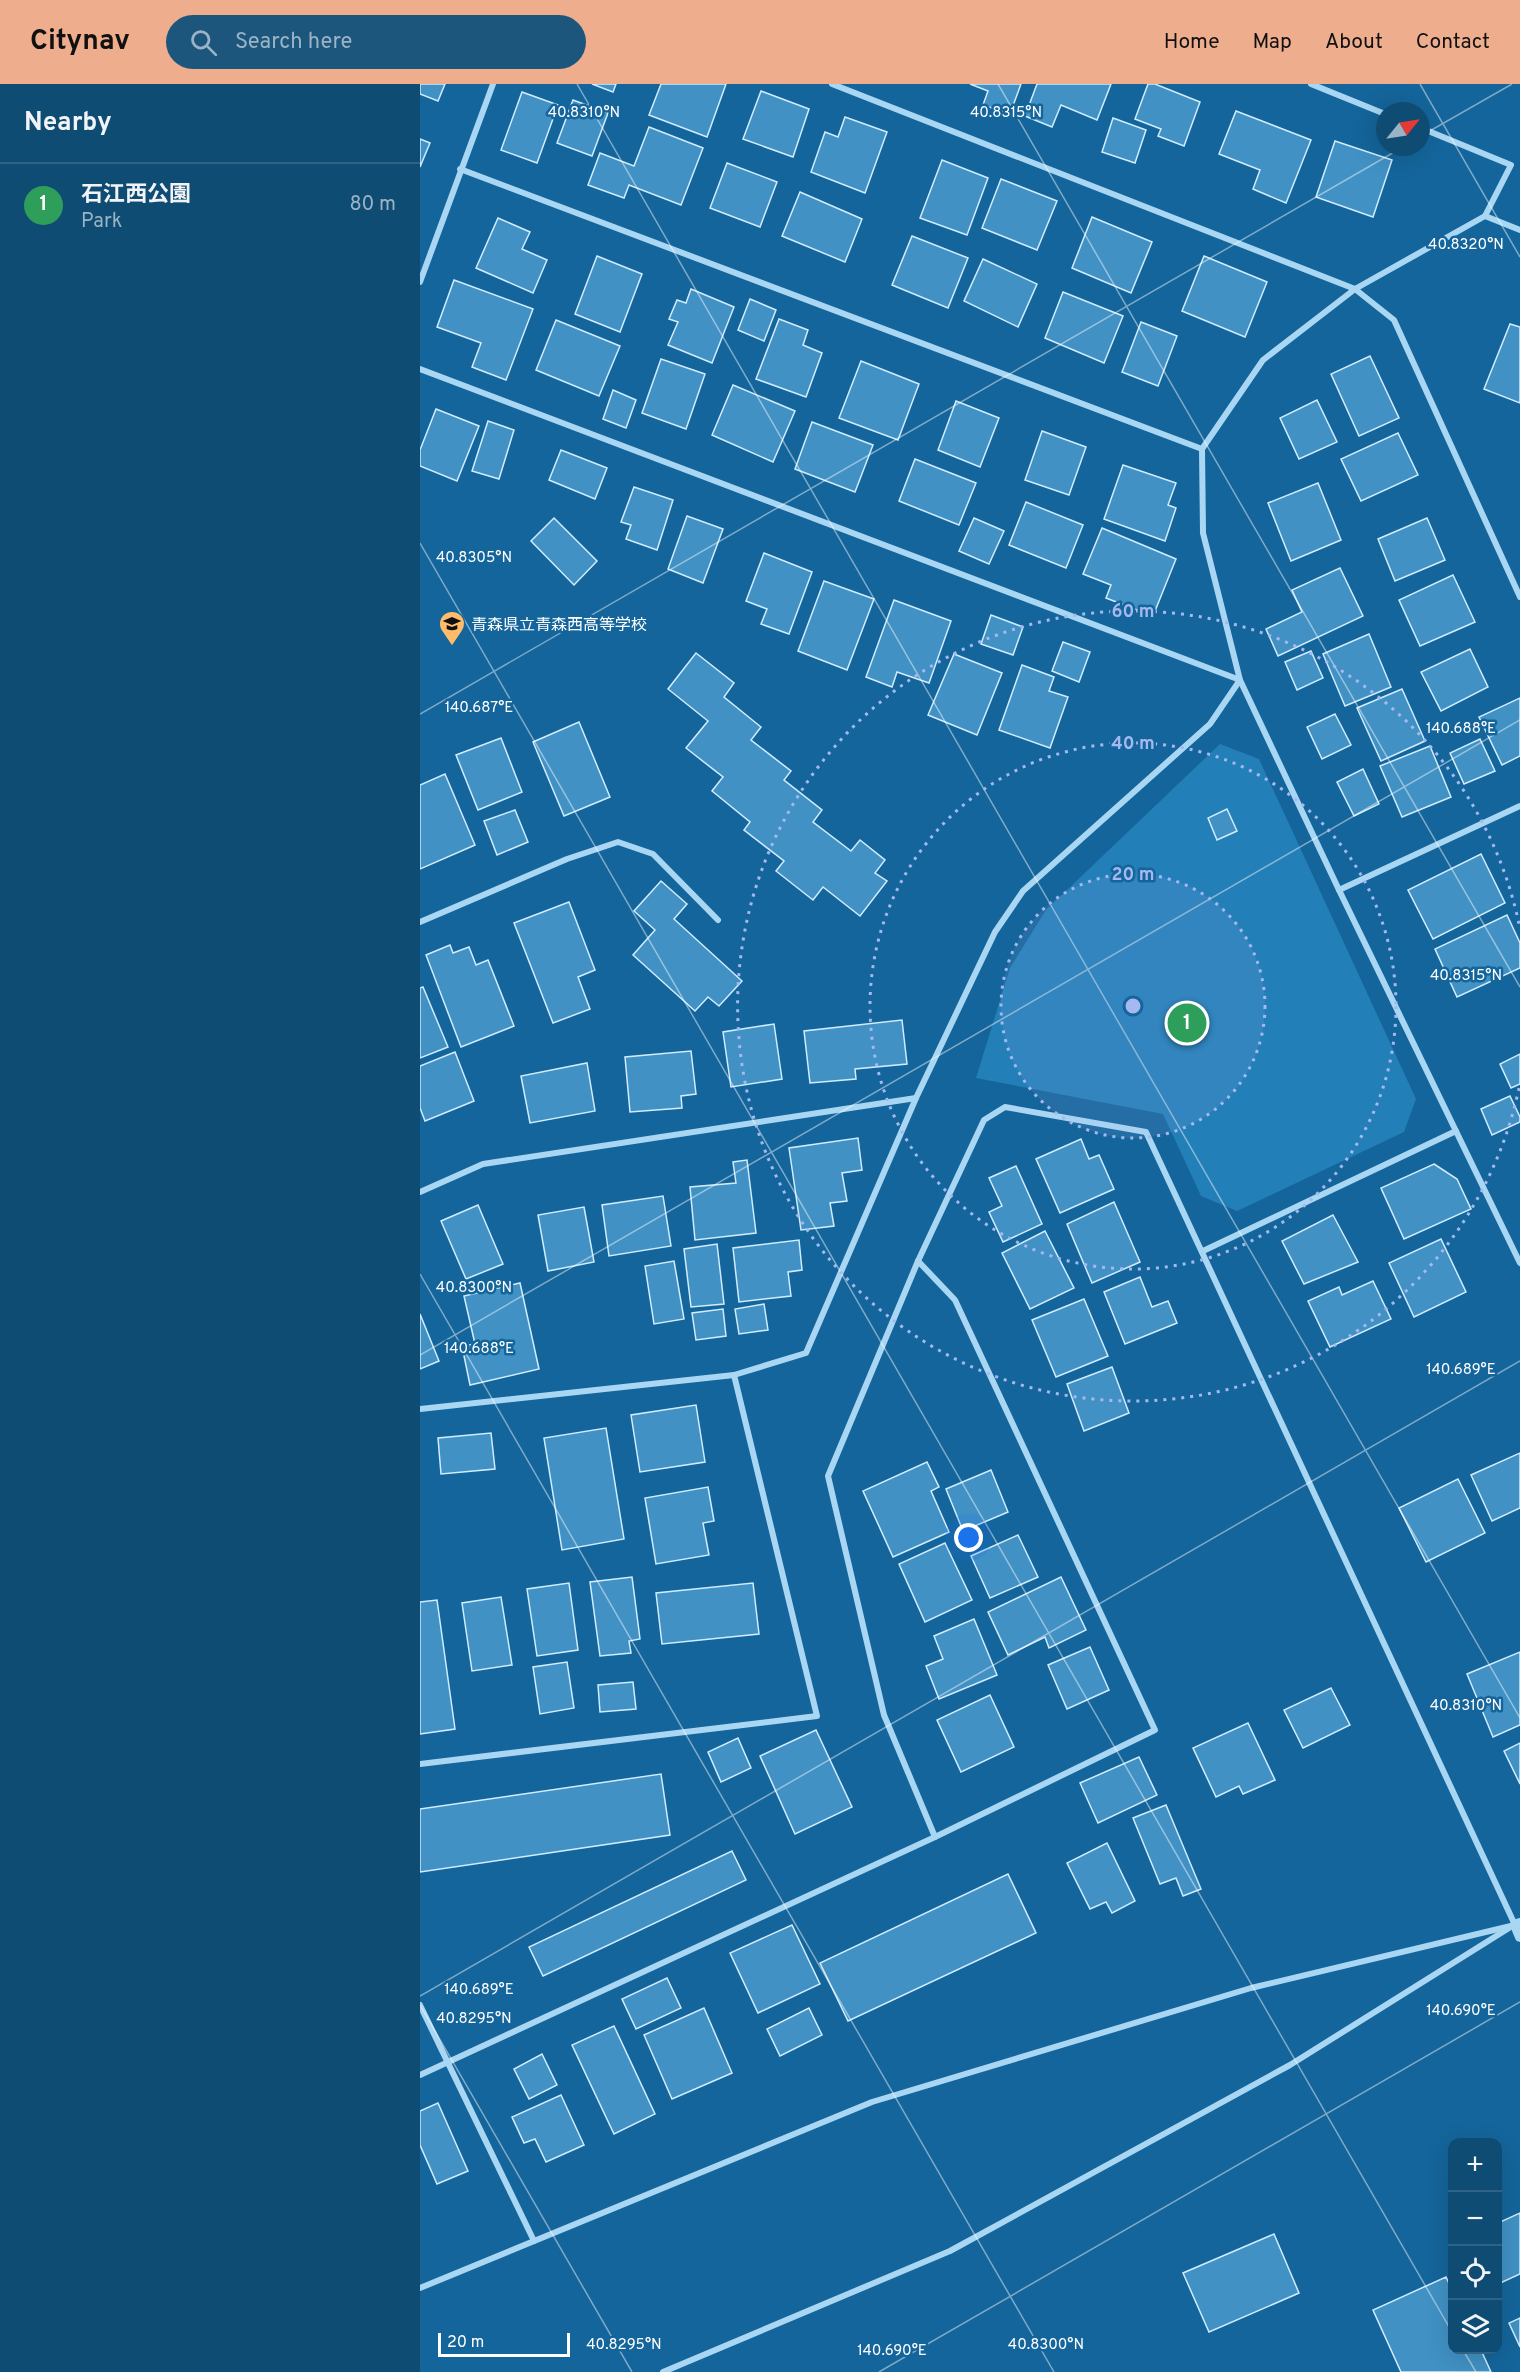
<!DOCTYPE html>
<html lang="en">
<head>
<meta charset="utf-8">
<style>
	body { margin:0; font-family:Overpass,"Noto Sans JP",sans-serif; background:#1d567c; color:#f1f3f6 }
	.controls { position:absolute; right:18px; bottom:18px; display:grid; overflow:hidden; border-radius:12px; box-shadow:0 6px 24px #0002 }
	.controls button { width:54px; height:54px; display:grid; place-items:center; padding:0; border:0; border-bottom:2px solid #2f6386; background:#0f4c74; color:#f1f3f6; font:30px sans-serif }
	.compass { position:absolute; left:956px; top:18px; width:54px; height:54px; border-radius:50%; background:#0f4c74; box-shadow:0 6px 24px #0002; rotate:60deg }
	.scale { position:absolute; left:18px; bottom:15px; width:132px; box-sizing:border-box; padding-left:6px; border:3px solid #fff; border-top:0; font-size:16px; line-height:21px; white-space:nowrap; color:#fff; -webkit-text-stroke:4px #14659b; paint-order:stroke }
	.you { position:absolute; left:549px; top:1454px; width:21px; height:21px; margin:-15px; border:4px solid #fff; border-radius:50%; background:#1a73e8; box-shadow:0 0 0 9px #1a73e833 }
	.badge { display:grid; place-items:center; width:39px; height:39px; border-radius:50%; background:#eead8d; color:#fff; font-size:20px; font-weight:700 }
	.pin { position:absolute; translate:-50% -50%; border:3px solid #fff; box-shadow:0 2px 6px #0006 }
	.list { margin:0; padding:0; list-style:none }
	h2 { display:flex; justify-content:space-between; align-items:center; height:78px; margin:0; padding:0 24px; font-size:26px }
	h2 small { font-size:20px; font-weight:400; color:#9bb4c5 }
	.list li { display:grid; grid-template-columns:39px 1fr auto; gap:18px; align-items:center; box-sizing:border-box; height:84px; padding:0 24px; border-top:2px solid #2f6386 }
	.list b { display:block; font-size:22px; white-space:nowrap }
	.list p { margin:0; font-size:20px; white-space:nowrap; color:#9bb4c5 }
	.list em { font-size:20px; font-style:normal; color:#9bb4c5 }
	.icon { flex:none; width:33px; height:33px; fill:none; stroke:currentColor; stroke-width:2; stroke-linecap:round; stroke-linejoin:round }
	.map { position:relative; flex:none; width:1100px; height:2288px; overflow:hidden }
	header { display:flex; align-items:center; gap:36px; box-sizing:border-box; height:84px; padding:0 30px; background:#eead8d; color:#111 }
	header strong { font-size:28px }
	nav { display:flex; gap:33px; margin-inline-start:auto; font-size:21px }
	.search { width:420px; height:54px; background:#1d567c; display:flex; align-items:center; gap:15px; box-sizing:border-box; padding:0 21px; border-radius:33px; color:#9bb4c5; font-size:22px }
	main { display:flex }
	aside { flex:1; background:#0f4c74 }
	.map>svg:first-child { display:block }
	.green { fill:#237fb8 }
	.building { fill:#4191c4; stroke:#d1ecfd; stroke-width:1.5 }
	.lines { fill:none; stroke-linecap:round; stroke-linejoin:round }
	.minor { stroke:#a9d7f3; stroke-width:6 }
	.tertiary { stroke:#a9d7f3; stroke-width:10 }
	.ticks { fill:none; stroke:#fff; stroke-width:1.5; stroke-opacity:0.45 }
	.ring { fill:none; stroke:#a5b8ef; stroke-width:3; stroke-dasharray:3 6 }
	.labels { text-anchor:middle; stroke-width:5; stroke-linejoin:round; paint-order:stroke }
	.poi-label { font-size:16px; fill:#fff; stroke:#14659b; text-anchor:start }
	.ticks-label { font-size:15px; text-anchor:middle; fill:#fff; stroke:#14659b; stroke-width:5; stroke-linejoin:round; paint-order:stroke }
	.centre { fill:#a5b8ef; stroke:#14659b; stroke-width:3 }
	.ring-label { font-size:18px; text-anchor:middle; font-weight:bold; fill:#a5b8ef; stroke:#14659b; stroke-width:5; stroke-linejoin:round; paint-order:stroke }
</style>
</head>
<body>
<header>
<strong>Citynav</strong>
<div class="search"><svg class="icon" aria-label="search" viewBox="0 0 24 24"><circle cx="10" cy="10" r="6"/><path d="M15 15l6 6"/></svg>Search here</div>
<nav><a>Home</a><a>Map</a><a>About</a><a>Contact</a></nav>
</header>
<main>
<aside>
<h2>Nearby<small></small></h2>
<ul class="list">
<li><span class="badge" style="background:#2e9e5b">1</span><div><b>石江西公園</b><p>Park</p></div><em>80 m</em></li>
</ul>
</aside>
<div class="map">
<svg width="1100" height="2288" viewBox="0 0 1100 2288">
	<rect width="100%" height="100%" fill="#14659b"/>
	<path class="green" d="M800,660L839,675L996,1015L984,1048L817,1127L781,1112L743,1030L556,994L590,884L626,826Z"/>
	<g class="building">
		<path d="M0,0H25L18,17L0,10Z"/>
		<path d="M172,0H196L193,8Z"/>
		<path d="M241,0H306L287,53L229,31Z"/>
		<path d="M550,0H601L590,30L563,21L568,7Z"/>
		<path d="M617,0H691L677,36L641,21L632,43L605,32Z"/>
		<path d="M728,0H735L780,18L764,62L738,52L741,45L715,35Z"/>
		<path d="M341,7L389,25L373,73L323,55Z"/>
		<path d="M102,8L138,21L117,79L81,66Z"/>
		<path d="M153,16L188,29L172,72L137,59Z"/>
		<path d="M816,27L891,56L866,119L833,105L840,86L799,70Z"/>
		<path d="M425,33L467,48L445,109L391,88L405,48L418,53Z"/>
		<path d="M693,34L726,46L715,79L682,68Z"/>
		<path d="M229,43L283,64L261,121L209,101L204,114L168,101L180,69L214,82Z"/>
		<path d="M0,55L10,59L0,83Z"/>
		<path d="M915,57L972,76L953,133L896,113Z"/>
		<path d="M522,76L568,94L547,151L500,134Z"/>
		<path d="M307,79L357,98L340,143L290,124Z"/>
		<path d="M581,95L637,117L617,166L562,144Z"/>
		<path d="M380,108L442,135L425,178L362,152Z"/>
		<path d="M672,133L732,158L711,209L652,184Z"/>
		<path d="M78,134L110,148L102,165L127,176L113,209L56,184Z"/>
		<path d="M492,152L548,174L528,224L472,201Z"/>
		<path d="M177,172L222,190L200,248L155,230Z"/>
		<path d="M784,172L847,198L825,253L762,227Z"/>
		<path d="M563,175L617,200L598,243L544,217Z"/>
		<path d="M34,196L113,225L86,296L52,283L61,259L17,243Z"/>
		<path d="M271,205L314,223L292,279L248,261L258,238L249,235L257,216L266,219Z"/>
		<path d="M643,208L703,232L684,279L625,254Z"/>
		<path d="M330,215L356,226L344,257L318,246Z"/>
		<path d="M359,235L388,246L383,261L402,269L386,313L336,295Z"/>
		<path d="M136,236L200,262L179,312L116,286Z"/>
		<path d="M721,238L757,252L738,302L702,288Z"/>
		<path d="M1090,240L1100,243V319L1064,305Z"/>
		<path d="M950,272L979,334L939,352L911,290Z"/>
		<path d="M241,275L285,290L266,345L222,329Z"/>
		<path d="M441,277L499,300L478,356L419,334Z"/>
		<path d="M313,301L375,327L353,378L292,351Z"/>
		<path d="M193,306L216,316L206,344L183,335Z"/>
		<path d="M897,316L917,358L879,375L860,334Z"/>
		<path d="M536,317L579,334L560,383L518,366Z"/>
		<path d="M16,325L59,342L37,397L0,382V366Z"/>
		<path d="M68,337L94,346L79,395L52,387Z"/>
		<path d="M392,338L453,361L435,408L375,385Z"/>
		<path d="M622,347L666,363L649,411L605,396Z"/>
		<path d="M978,349L998,391L941,417L921,375Z"/>
		<path d="M141,366L187,384L175,415L129,396Z"/>
		<path d="M495,375L556,399L539,441L479,417Z"/>
		<path d="M703,381L756,399L748,421L756,424L745,457L684,435Z"/>
		<path d="M898,399L921,456L871,477L848,419Z"/>
		<path d="M214,403L253,416L237,466L206,455L211,441L201,438Z"/>
		<path d="M606,418L663,441L646,484L589,461Z"/>
		<path d="M267,432L303,445L283,499L248,485Z"/>
		<path d="M134,434L177,477L154,501L111,457Z"/>
		<path d="M554,434L584,447L569,480L539,467Z"/>
		<path d="M1007,434L1025,476L975,497L958,455Z"/>
		<path d="M682,444L756,475L733,532L686,514L691,501L663,490Z"/>
		<path d="M344,469L392,488L369,550L341,540L347,525L326,517Z"/>
		<path d="M920,484L943,532L858,572L846,545L882,528L872,506Z"/>
		<path d="M1033,491L1055,538L1000,562L979,516Z"/>
		<path d="M404,497L454,515L427,586L378,567Z"/>
		<path d="M474,516L531,537L509,599L477,588L472,603L446,593Z"/>
		<path d="M571,531L603,543L593,571L561,560Z"/>
		<path d="M949,550L971,603L925,622L903,570Z"/>
		<path d="M643,558L670,568L659,598L632,587Z"/>
		<path d="M1050,565L1068,603L1021,627L1001,588Z"/>
		<path d="M891,567L903,594L877,606L865,578Z"/>
		<path d="M276,569L314,599L304,613L341,643L331,656L371,687L364,696L402,726L393,738L431,767L440,756L465,776L455,789L467,797L440,832L403,803L393,816L356,787L364,777L324,746L330,738L292,707L303,693L266,664L288,637L248,605Z"/>
		<path d="M534,570L582,589L557,651L508,631Z"/>
		<path d="M602,581L634,593L629,607L648,613L630,664L579,646Z"/>
		<path d="M982,605L1005,657L961,677L937,624Z"/>
		<path d="M1100,614V672L1082,681L1059,633Z"/>
		<path d="M915,630L931,661L902,675L887,643Z"/>
		<path d="M159,638L190,713L144,732L113,658Z"/>
		<path d="M81,654L102,708L58,726L36,671Z"/>
		<path d="M1060,655L1075,687L1044,700L1030,669Z"/>
		<path d="M1010,662L1031,713L982,733L960,682Z"/>
		<path d="M943,685L959,720L934,732L917,698Z"/>
		<path d="M25,690L55,761L0,785V701Z"/>
		<path d="M807,725L817,747L797,756L788,734Z"/>
		<path d="M95,726L108,758L77,771L64,737Z"/>
		<path d="M1061,770L1085,819L1013,855L988,806Z"/>
		<path d="M241,797L267,820L254,835L322,897L299,922L288,913L275,927L213,871L235,846L214,827Z"/>
		<path d="M149,818L175,886L158,893L170,925L133,939L94,839Z"/>
		<path d="M1087,831L1100,859V884L1037,913L1015,865Z"/>
		<path d="M30,861L33,869L49,863L56,881L68,876L94,942L41,963L6,871Z"/>
		<path d="M3,903L28,963L0,974V904Z"/>
		<path d="M482,936L487,980L435,985L436,995L390,999L384,947Z"/>
		<path d="M354,940L362,995L311,1003L303,948Z"/>
		<path d="M271,967L276,1010L261,1012L262,1024L210,1028L205,973Z"/>
		<path d="M35,968L54,1017L5,1037L0,1024V982Z"/>
		<path d="M1100,970V1000L1091,1004L1080,980Z"/>
		<path d="M167,979L175,1027L110,1039L101,992Z"/>
		<path d="M1090,1012L1100,1033V1038L1072,1051L1061,1025Z"/>
		<path d="M438,1054L442,1086L422,1089L427,1117L410,1119L414,1142L381,1146L369,1064Z"/>
		<path d="M661,1055L669,1075L679,1071L694,1105L640,1129L616,1075Z"/>
		<path d="M327,1076L336,1149L275,1156L270,1103L316,1099L313,1078Z"/>
		<path d="M1014,1080L1037,1095L1051,1125L984,1155L961,1104Z"/>
		<path d="M596,1082L622,1140L583,1158L569,1128L582,1122L569,1094Z"/>
		<path d="M243,1112L251,1162L189,1172L182,1121Z"/>
		<path d="M694,1118L720,1178L672,1199L647,1140Z"/>
		<path d="M58,1121L83,1180L46,1195L21,1137Z"/>
		<path d="M164,1123L174,1178L128,1187L118,1131Z"/>
		<path d="M913,1131L938,1178L884,1200L862,1157Z"/>
		<path d="M625,1147L654,1204L610,1225L582,1169Z"/>
		<path d="M1021,1155L1046,1208L994,1233L969,1179Z"/>
		<path d="M379,1156L382,1186L368,1188L371,1212L319,1218L313,1164Z"/>
		<path d="M297,1160L304,1220L271,1223L264,1165Z"/>
		<path d="M254,1177L264,1235L234,1240L225,1182Z"/>
		<path d="M720,1193L732,1223L748,1217L757,1239L705,1260L684,1208Z"/>
		<path d="M953,1197L971,1235L910,1263L888,1217L919,1203L922,1211Z"/>
		<path d="M100,1199L119,1285L50,1301L42,1262L55,1260L44,1212Z"/>
		<path d="M664,1215L688,1272L636,1293L612,1236Z"/>
		<path d="M344,1220L348,1246L319,1250L315,1225Z"/>
		<path d="M303,1225L306,1252L276,1256L272,1229Z"/>
		<path d="M0,1230L19,1277L0,1285Z"/>
		<path d="M692,1283L709,1329L664,1347L647,1300Z"/>
		<path d="M276,1321L285,1378L220,1388L211,1331Z"/>
		<path d="M186,1344L204,1455L142,1466L124,1354Z"/>
		<path d="M71,1349L75,1385L21,1390L18,1354Z"/>
		<path d="M1100,1369V1424L1072,1437L1051,1391Z"/>
		<path d="M507,1378L519,1403L511,1407L529,1448L473,1473L443,1407Z"/>
		<path d="M571,1386L588,1428L543,1447L526,1405Z"/>
		<path d="M1038,1395L1065,1449L1006,1478L979,1424Z"/>
		<path d="M288,1403L294,1437L283,1439L289,1471L236,1480L225,1414Z"/>
		<path d="M598,1451L618,1493L570,1514L551,1472Z"/>
		<path d="M525,1459L552,1516L505,1538L479,1480Z"/>
		<path d="M212,1493L220,1555L209,1557L211,1569L180,1572L170,1498Z"/>
		<path d="M641,1493L666,1546L629,1564L625,1553L588,1571L568,1528Z"/>
		<path d="M149,1499L158,1566L117,1572L107,1505Z"/>
		<path d="M333,1499L339,1550L242,1560L236,1509Z"/>
		<path d="M81,1513L92,1581L52,1587L42,1519Z"/>
		<path d="M17,1516L35,1645L0,1650V1518Z"/>
		<path d="M554,1535L577,1591L519,1615L506,1582L523,1575L514,1552Z"/>
		<path d="M670,1563L689,1606L647,1625L628,1581Z"/>
		<path d="M1100,1568V1641L1073,1653L1047,1590Z"/>
		<path d="M147,1578L154,1624L120,1630L113,1583Z"/>
		<path d="M213,1598L216,1625L180,1628L178,1601Z"/>
		<path d="M911,1604L930,1641L883,1664L864,1626Z"/>
		<path d="M570,1611L594,1663L541,1688L517,1636Z"/>
		<path d="M828,1639L855,1696L823,1710L819,1702L796,1713L773,1664Z"/>
		<path d="M396,1646L432,1723L375,1750L340,1672Z"/>
		<path d="M318,1654L331,1684L301,1698L288,1668Z"/>
		<path d="M1100,1659V1700L1084,1667Z"/>
		<path d="M719,1673L737,1711L678,1739L660,1699Z"/>
		<path d="M241,1690L250,1751L0,1788V1725Z"/>
		<path d="M746,1721L781,1805L763,1812L756,1794L740,1800L713,1734Z"/>
		<path d="M687,1759L715,1817L692,1829L686,1818L670,1825L647,1779Z"/>
		<path d="M312,1767L326,1796L123,1892L109,1863Z"/>
		<path d="M588,1790L616,1849L428,1937L400,1879Z"/>
		<path d="M372,1841L400,1900L338,1929L310,1869Z"/>
		<path d="M247,1894L261,1924L216,1945L202,1915Z"/>
		<path d="M284,1924L312,1989L252,2015L224,1951Z"/>
		<path d="M389,1924L402,1951L360,1972L347,1945Z"/>
		<path d="M194,1942L235,2030L194,2050L152,1961Z"/>
		<path d="M122,1970L137,2001L109,2015L94,1985Z"/>
		<path d="M141,2011L164,2061L126,2078L115,2055L104,2059L92,2033Z"/>
		<path d="M18,2019L48,2087L17,2100L0,2061V2027Z"/>
		<path d="M1100,2129V2190L1078,2200V2139Z"/>
		<path d="M854,2150L879,2209L789,2248L763,2189Z"/>
		<path d="M1026,2193L1032,2206V2266H1061L1071,2288H981L953,2226Z"/>
		<path d="M1100,2234V2263L1089,2239Z"/>
	</g>
	<g class="lines">
		<g class="minor">
			<path d="M412,0L935,205"/>
			<path d="M891,0L965,30"/>
			<path d="M1001,44L1091,81L1065,132L935,205L974,236L1100,513"/>
			<path d="M40,85L782,365"/>
			<path d="M1065,132L1100,146"/>
			<path d="M0,198L73,0"/>
			<path d="M0,285L820,596L919,806L1100,1179"/>
			<path d="M919,806L1100,722"/>
			<path d="M0,838L147,775L198,758L233,770L298,836"/>
			<path d="M0,1108L63,1080L496,1014"/>
			<path d="M783,1167L1036,1047"/>
			<path d="M0,1325L314,1291L386,1269L496,1014L575,848L603,807L790,640L820,596L783,449L782,365L843,276L935,205"/>
			<path d="M0,1680L397,1632L314,1291"/>
			<path d="M515,1753L464,1631L408,1392L498,1177L564,1036L585,1023L726,1048L1095,1841"/>
			<path d="M0,1921L114,2157"/>
			<path d="M0,1991L515,1753L735,1646L535,1216L498,1177"/>
			<path d="M0,2204L452,2018L831,1904L1095,1841"/>
			<path d="M243,2288L530,2167L870,1981L1089,1844"/>
		</g>
		<path class="tertiary" d="M1100,1839L1095,1841L1100,1853"/>
	</g>
	<path class="ticks" d="M157,0L1100,1634M578,0L1100,903M1000,0L1100,173M1001,52L1092,0M0,459L1032,2248M0,630L983,63M0,1190L634,2288M0,1271L1100,636M0,1912L1100,1277M0,1921L212,2288M1043,2266L1056,2288M459,2288L1100,1918"/>
	<circle cx="713" cy="922" r="132" fill="#a5b8ef" fill-opacity=".12"/>
	<g class="ring">
		<circle cx="713" cy="922" r="132"/>
		<circle cx="713" cy="922" r="263"/>
		<path d="M1099 1004A395 395 0 1 1 1099 840"/>
	</g>
	<defs>
		<symbol id="school-pin" viewBox="-11 -11 22 30"><path d="M0 17L-7.5 6A9.5 9.5 0 1 1 7.5 6Z" fill="#ffbc6b" stroke="#14659b"/><path d="M0-5L7-2L0 1L-7-2ZM-4 1L0 2.5L4 1V4Q0 6-4 4Z" fill="#111"/></symbol>
	</defs>
	<g fill-rule="evenodd">
		<use href="#school-pin" x="17" y="525" width="30" height="40"/>
	</g>
	<g class="labels">
		<g class="poi-label">
			<text x="51" y="546">青森県立青森西高等学校</text>
		</g>
	</g>
	<g class="ticks-label">
		<text x="164" y="33">40.8310°N</text>
		<text x="586" y="33">40.8315°N</text>
		<text x="1046" y="165">40.8320°N</text>
		<text x="54" y="478">40.8305°N</text>
		<text x="59" y="628">140.687°E</text>
		<text x="1041" y="649">140.688°E</text>
		<text x="1046" y="896">40.8315°N</text>
		<text x="54" y="1208">40.8300°N</text>
		<text x="59" y="1269">140.688°E</text>
		<text x="1041" y="1290">140.689°E</text>
		<text x="1046" y="1626">40.8310°N</text>
		<text x="59" y="1910">140.689°E</text>
		<text x="1041" y="1931">140.690°E</text>
		<text x="54" y="1939">40.8295°N</text>
		<text x="204" y="2265">40.8295°N</text>
		<text x="626" y="2265">40.8300°N</text>
		<text x="472" y="2271">140.690°E</text>
	</g>
	<circle cx="713" cy="922" r="9" class="centre"/>
	<g class="ring-label">
		<text x="713" y="533">60 m</text>
		<text x="713" y="665">40 m</text>
		<text x="713" y="796">20 m</text>
	</g>
</svg>
<div class="controls">
<button>+</button>
<button>−</button>
<button><svg class="icon" aria-label="locate" viewBox="0 0 24 24"><circle cx="12" cy="12" r="6"/><path d="M12 2v4M12 18v4M2 12h4M18 12h4"/></svg></button>
<button><svg class="icon" aria-label="layers" viewBox="0 0 24 24"><path d="M12 4l9 5-9 5-9-5zM3 14l9 5 9-5"/></svg></button>
</div>
<svg class="compass" viewBox="-18 -18 36 36"><path d="M0-13l5 13h-10z" fill="#e53935"/><path d="M0 13l5-13h-10z" fill="#9bb4c5"/></svg>
<div class="scale">20 m</div>
<div class="you"></div>
<div class="pin badge" style="left:767px;top:939px;background:#2e9e5b">1</div>
</div>
</main>
</body>
</html>
